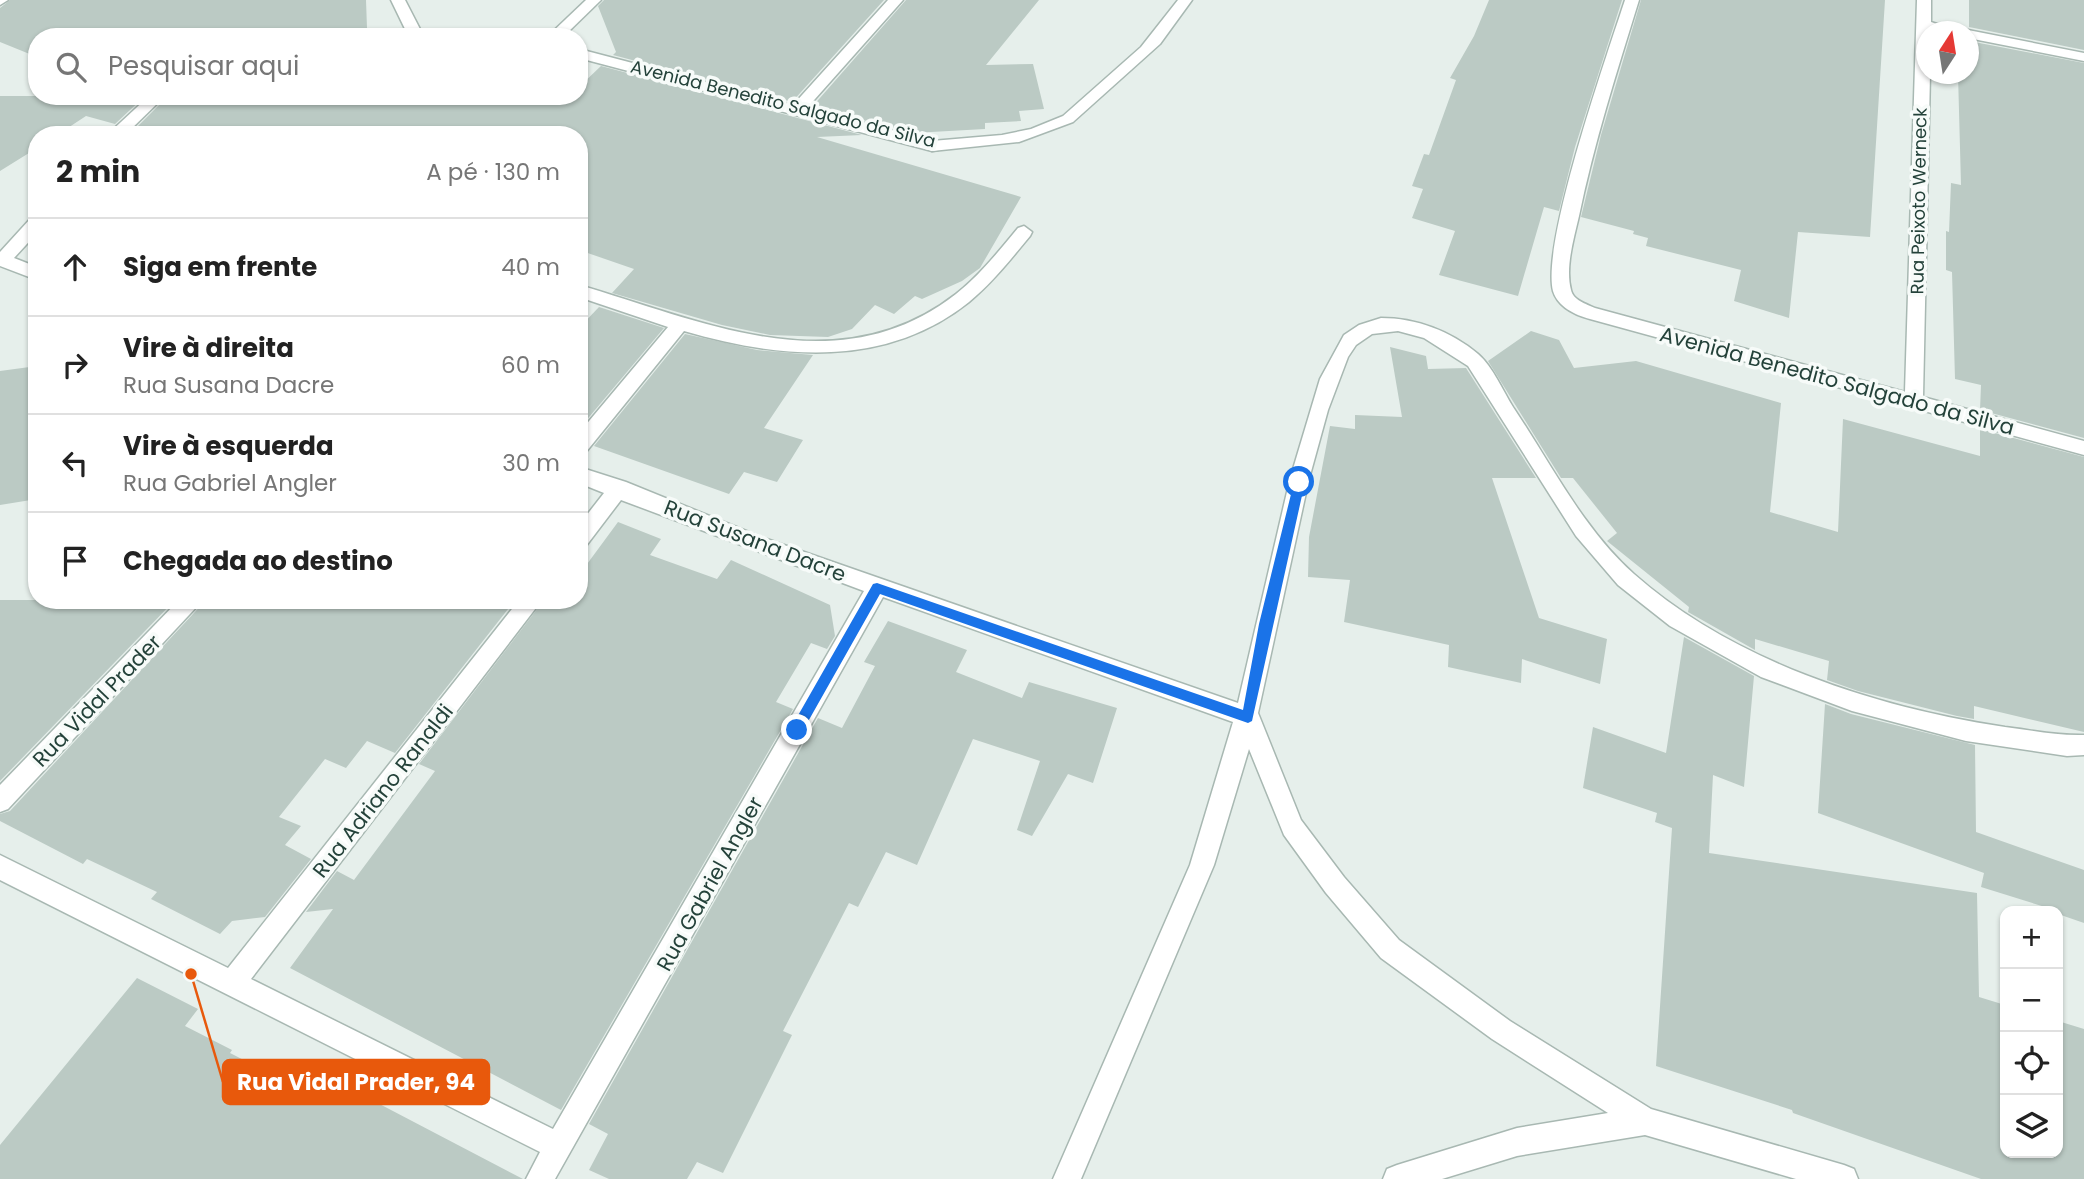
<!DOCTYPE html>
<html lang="pt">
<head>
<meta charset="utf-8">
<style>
	body { margin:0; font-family:Poppins,sans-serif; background:#f2f2f2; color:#222 }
	.controls { position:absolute; right:21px; bottom:21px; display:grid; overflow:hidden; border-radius:14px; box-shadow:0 2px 5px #0004 }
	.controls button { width:63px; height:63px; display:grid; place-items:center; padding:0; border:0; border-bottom:2px solid #e0e0e0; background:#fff; color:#222; font:35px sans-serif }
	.compass { position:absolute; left:1916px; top:21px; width:63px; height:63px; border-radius:50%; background:#fff; box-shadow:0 2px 5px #0004; rotate:12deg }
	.stop { position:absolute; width:21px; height:21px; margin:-16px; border:5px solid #1a73e8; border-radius:50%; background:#fff }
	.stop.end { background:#1a73e8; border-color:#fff; box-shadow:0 2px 7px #0008 }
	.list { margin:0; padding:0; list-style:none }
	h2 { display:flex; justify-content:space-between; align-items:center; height:91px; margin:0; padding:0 28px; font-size:30px }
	h2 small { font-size:23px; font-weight:400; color:#767676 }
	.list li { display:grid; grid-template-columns:46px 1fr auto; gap:21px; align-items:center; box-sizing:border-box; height:98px; padding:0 28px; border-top:2px solid #e0e0e0 }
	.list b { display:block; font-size:26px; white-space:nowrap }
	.list p { margin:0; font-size:23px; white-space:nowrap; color:#767676 }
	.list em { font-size:23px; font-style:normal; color:#767676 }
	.icon { flex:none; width:38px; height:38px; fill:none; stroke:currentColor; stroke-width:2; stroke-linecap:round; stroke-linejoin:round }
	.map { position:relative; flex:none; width:2084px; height:1179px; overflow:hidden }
	.search { position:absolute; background:#fff; box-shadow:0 2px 5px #0004; left:28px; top:28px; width:560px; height:77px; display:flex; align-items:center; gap:18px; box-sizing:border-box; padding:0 24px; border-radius:28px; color:#767676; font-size:26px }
	.panel { position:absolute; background:#fff; box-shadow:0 2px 5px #0004; left:28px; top:126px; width:560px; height:483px; border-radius:28px }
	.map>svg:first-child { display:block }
	.building { fill:#bbcac4 }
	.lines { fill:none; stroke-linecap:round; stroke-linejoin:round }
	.service-casing { stroke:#a8b8b2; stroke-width:3 }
	.minor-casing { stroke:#a8b8b2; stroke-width:3 }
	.service { fill:#fff; fill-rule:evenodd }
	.minor { fill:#fff; fill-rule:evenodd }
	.route { fill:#1a73e8 }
	.labels { text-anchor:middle; stroke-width:7; stroke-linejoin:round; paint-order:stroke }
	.far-street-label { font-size:18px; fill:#24423a; stroke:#f7fbf9 }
	.street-label { font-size:21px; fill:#24423a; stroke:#f7fbf9 }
	.leader { fill:none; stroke:#e8590c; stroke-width:2.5 }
	.callout-dot { fill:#e8590c; stroke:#f7fbf9; stroke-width:2.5 }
	.callout { fill:#e8590c; stroke:#e8590c; stroke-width:2.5 }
	.callout-label { font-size:23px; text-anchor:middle; font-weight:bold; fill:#fff }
</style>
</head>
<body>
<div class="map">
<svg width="2084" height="1179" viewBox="0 0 2084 1179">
	<rect width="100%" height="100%" fill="#e6efeb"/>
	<g class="building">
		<path d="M10,0H366L367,28L218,37H37V57L0,42V8Z"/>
		<path d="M604,0H884L792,102L613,55L616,52L598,6Z"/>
		<path d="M906,0H1039L986,65L1033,64L1044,109L1019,111L1021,121L985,123V129L913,133L812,107Z"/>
		<path d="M1489,0H1622L1575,147L1559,211L1544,207L1518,296L1439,275L1455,231L1412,218L1423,189L1412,186L1424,154L1429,155L1456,80L1450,78L1474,36Z"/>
		<path d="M1641,0H1885L1870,237L1798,232L1789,318L1734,301L1741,270L1646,246L1648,238L1633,234L1634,231L1581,217L1601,135Z"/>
		<path d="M1969,0H2084V50L1969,27Z"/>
		<path d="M1969,41L2084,63V438L1980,410L1981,385L1955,379L1952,272L1946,270V231L1949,232L1951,183L1961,185L1958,74H1969Z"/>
		<path d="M601,66L862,135L817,137L1021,197L980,268L962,281L922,299L915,296L894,314L875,305L852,329L828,337L770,335L722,325L612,293L634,269L579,250V135H156L135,129L168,96H579V87Z"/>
		<path d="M0,96H145L115,124L86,116L57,135H37V148L0,171Z"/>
		<path d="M599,307L664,328L579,429V328Z"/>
		<path d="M1531,331L1559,340L1574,368L1636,361L1781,403L1770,512L1838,532L1843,419L1980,456V429L2084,457V732L1974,706V719L1957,716L1858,691L1827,680L1829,661L1755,639V650L1688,612L1689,607L1607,541L1617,533L1573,478H1561L1488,361Z"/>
		<path d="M685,334L757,350L813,355L764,428L803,440L777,482L744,472L729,494L594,446Z"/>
		<path d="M1390,347L1426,356L1428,369L1466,368L1536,478H1492L1539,618L1607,639L1600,684L1522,659L1521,683L1448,667L1449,645L1344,622L1350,580L1308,577L1309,537L1330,426L1355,429V415L1402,417Z"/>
		<path d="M37,366V499L0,505V371Z"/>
		<path d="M618,522L661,539L650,555L717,579L731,560L830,605L835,636L827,649L811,643L776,702L793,709L561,1110L290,968L333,909L306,912L337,871L354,880L435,771L419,764L544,600H579V575Z"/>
		<path d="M0,600H175L0,781Z"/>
		<path d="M206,600H515L395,753L367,741L346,768L325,759L279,817L301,826L285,845L311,859L265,917L232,921L220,934L151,899L157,892L87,859L83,864L0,821V814L10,811Z"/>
		<path d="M888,621L967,650L956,672L1022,698L1029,682L1117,708L1093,783L1068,774L1032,836L1017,830L1040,761L973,739L917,865L886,852L858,907L849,903L783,1031L792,1035L723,1173L697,1162L687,1179H609L589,1170L608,1134L589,1124L818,718L842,728L875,666L864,662Z"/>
		<path d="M1684,637L1754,676L1744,787L1713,775L1709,853L1977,893L1979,997L2005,1005V1153H2058V1021L2084,1029V1179H1981L1793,1113L1792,1110L1656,1066L1672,828L1655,822L1657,813L1583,788L1593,727L1666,753Z"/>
		<path d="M1825,704L1851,714L1975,745L1976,832L2084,870V923L2058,914V911L1981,887L1984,873L1818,813Z"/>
		<path d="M137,978L198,1009L185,1026L232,1050L230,1053L313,1095L326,1076L523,1179H0V1145Z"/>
	</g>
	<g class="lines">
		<defs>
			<path id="service" d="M1178,0H1192L1160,44L1073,122L1019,142L932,151L924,146L932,141L1002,135L1031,129L1063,116L1141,47Z"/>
			<g id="minor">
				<path d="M0,0H8L0,5Z"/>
				<path d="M391,0H405L422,33H477L484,37H401L407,33Z"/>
				<path d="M586,0H601L563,37H547Z"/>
				<path d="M888,0H903L807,108L938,142V150L932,151L579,58V49L793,105Z"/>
				<path d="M1625,0H1639C1617,71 1594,143 1579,216C1574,238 1565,267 1571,290C1573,300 1586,304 1595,308L1905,392L1917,0H1931V22L1961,32H1926V74H1930L1923,397L2084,441V455L1590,319C1575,315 1558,307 1553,291C1541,243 1607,55 1625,0Z"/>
				<path d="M1968,30L2084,53V61L1968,38V32H1962Z"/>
				<path d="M149,96H165L125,135H107Z"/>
				<path d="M37,216V233L14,258L37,267V280L0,266V252L31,218Z"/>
				<path d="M1024,226L1032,232L1030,236C1011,259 992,283 969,302C885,369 780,359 684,331L586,452L579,454V433L668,327L579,297V285C703,321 838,386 956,294C980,275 999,251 1018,228Z"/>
				<path d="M1381,318C1416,318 1451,331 1478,354C1493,367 1503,391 1513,407C1550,462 1583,529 1634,574C1732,661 1877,708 2005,727C2031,730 2058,736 2084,735V755L2067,756L1966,741L1852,711L1761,677L1670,626L1618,585L1576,536L1468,366L1424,338L1398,331L1372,334L1356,345L1348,357L1328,410L1309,479L1258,713L1301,820L1344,877L1399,940L1510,1021L1651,1109L1844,1165L1854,1169L1858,1179H1796L1645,1135L1517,1156L1442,1179H1383L1387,1169L1397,1165L1517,1128L1608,1113L1492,1039L1381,958L1326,893L1284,835L1249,749L1214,865L1081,1179H1053L1190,865L1233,722L883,597L555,1179H526L540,1152L0,880V855L228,968L519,600H542L251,979L553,1129L864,591L621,500L586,546L579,548V525L604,493L579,483V467L626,482L764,538L1238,703L1290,479L1320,379L1344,335L1359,325Z"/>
				<path d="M179,600H203L8,809L0,812V785Z"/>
			</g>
		</defs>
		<use href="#service" class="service-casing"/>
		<use href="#minor" class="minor-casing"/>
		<use href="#service" class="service"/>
		<use href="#minor" class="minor"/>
	</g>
	<path class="route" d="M1299,478L1305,482L1252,721L1248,723L880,594L801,734H792V726L873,584L877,583L1243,710L1259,624L1294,482Z"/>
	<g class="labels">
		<g class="far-street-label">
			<text transform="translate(783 104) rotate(14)" y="6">Avenida Benedito Salgado da Silva</text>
			<text transform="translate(1919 201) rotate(-89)" y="6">Rua Peixoto Werneck</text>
		</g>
		<g class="street-label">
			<text transform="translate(1837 381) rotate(15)" y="7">Avenida Benedito Salgado da Silva</text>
			<text transform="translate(755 541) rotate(21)" y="7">Rua Susana Dacre</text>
			<text transform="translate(97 701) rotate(-46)" y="7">Rua Vidal Prader</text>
			<text transform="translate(383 791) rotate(-52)" y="7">Rua Adriano Ranaldi</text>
			<text transform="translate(710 884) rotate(-61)" y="7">Rua Gabriel Angler</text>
		</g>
	</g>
	<path class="leader" d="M191 974L223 1082"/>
	<circle class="callout-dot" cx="191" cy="974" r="7"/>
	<rect class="callout" x="223" y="1060" width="266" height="44" rx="7"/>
	<g class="callout-label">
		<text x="356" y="1090">Rua Vidal Prader, 94</text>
	</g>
</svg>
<div class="controls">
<button>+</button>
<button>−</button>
<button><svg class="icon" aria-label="locate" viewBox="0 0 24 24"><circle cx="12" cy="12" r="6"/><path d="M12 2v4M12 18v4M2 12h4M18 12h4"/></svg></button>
<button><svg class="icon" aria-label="layers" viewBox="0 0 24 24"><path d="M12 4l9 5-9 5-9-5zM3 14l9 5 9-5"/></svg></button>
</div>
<svg class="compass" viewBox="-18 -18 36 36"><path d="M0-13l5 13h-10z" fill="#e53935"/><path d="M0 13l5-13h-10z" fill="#767676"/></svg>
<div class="stop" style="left:1299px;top:482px"></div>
<div class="stop end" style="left:797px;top:730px"></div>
<div class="search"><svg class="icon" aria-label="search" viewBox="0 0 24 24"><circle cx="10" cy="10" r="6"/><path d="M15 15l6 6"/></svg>Pesquisar aqui</div>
<section class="panel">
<h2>2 min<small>A pé · 130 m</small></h2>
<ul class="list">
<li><svg class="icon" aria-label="ahead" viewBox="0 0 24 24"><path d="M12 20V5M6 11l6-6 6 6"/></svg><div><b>Siga em frente</b></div><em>40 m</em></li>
<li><svg class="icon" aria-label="right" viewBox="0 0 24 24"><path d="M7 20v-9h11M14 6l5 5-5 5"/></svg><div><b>Vire à direita</b><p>Rua Susana Dacre</p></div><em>60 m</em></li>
<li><svg class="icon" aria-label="left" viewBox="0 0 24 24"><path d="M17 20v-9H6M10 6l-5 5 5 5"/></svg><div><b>Vire à esquerda</b><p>Rua Gabriel Angler</p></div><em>30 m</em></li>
<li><svg class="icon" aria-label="arrive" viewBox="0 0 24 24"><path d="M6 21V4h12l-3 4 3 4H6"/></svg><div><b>Chegada ao destino</b></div></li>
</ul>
</section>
</div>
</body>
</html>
